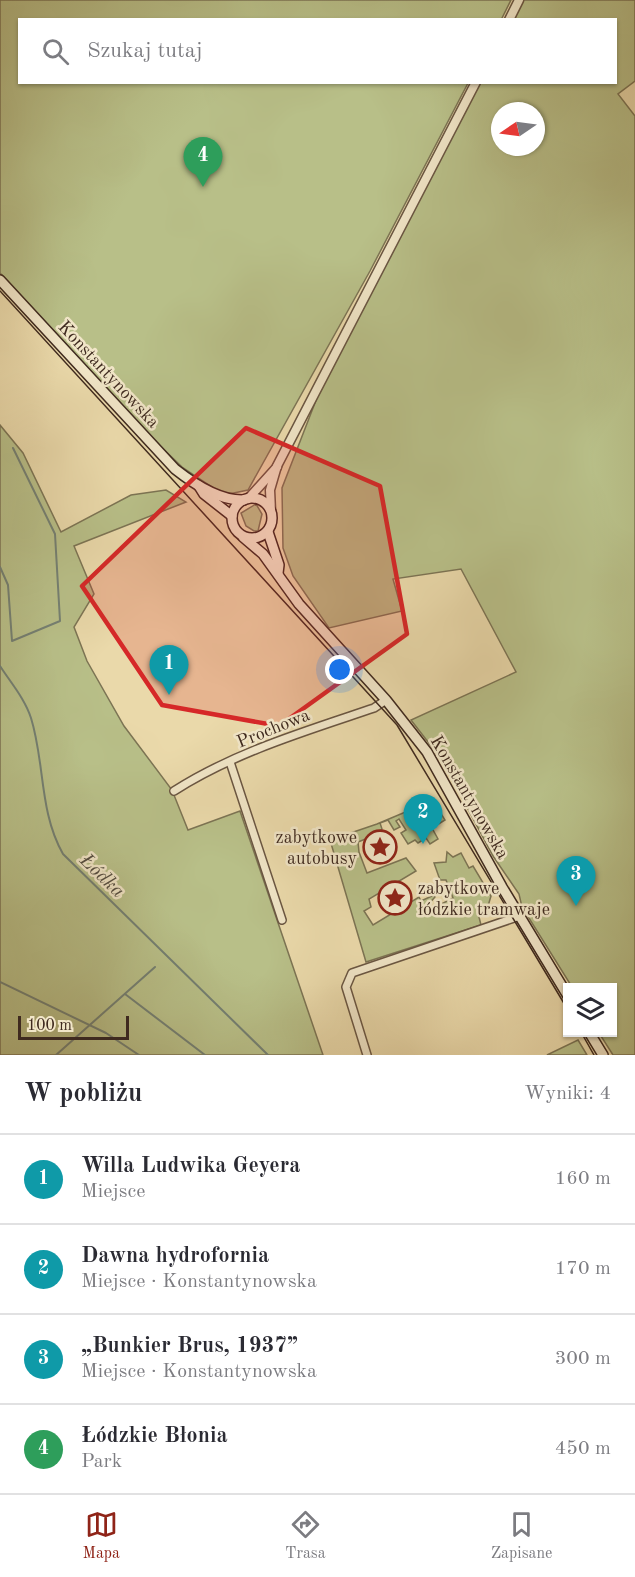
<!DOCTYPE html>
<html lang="pl">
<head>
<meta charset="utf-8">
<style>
	body { margin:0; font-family:"Old Standard TT",serif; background:#f7f7f7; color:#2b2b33 }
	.controls { position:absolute; right:18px; bottom:18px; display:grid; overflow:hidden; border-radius:0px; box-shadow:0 2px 4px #0004 }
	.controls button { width:54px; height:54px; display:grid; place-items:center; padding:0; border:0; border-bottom:2px solid #e1e1e2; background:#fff; color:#2b2b33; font:30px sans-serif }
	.compass { position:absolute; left:491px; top:102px; width:54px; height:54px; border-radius:50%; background:#fff; box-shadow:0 2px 4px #0004; rotate:257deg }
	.scale { position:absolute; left:18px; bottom:15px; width:111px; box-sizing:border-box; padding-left:6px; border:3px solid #3f2a1f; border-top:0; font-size:16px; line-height:21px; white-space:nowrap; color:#3f2a1f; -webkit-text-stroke:4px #f1e6c8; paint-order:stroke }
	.you { position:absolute; left:340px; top:670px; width:21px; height:21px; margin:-15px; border:4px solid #fff; border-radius:50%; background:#1a73e8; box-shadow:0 0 0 9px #1a73e833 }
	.badge { display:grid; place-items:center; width:39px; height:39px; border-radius:50%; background:#8f2418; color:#fff; font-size:20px; font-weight:700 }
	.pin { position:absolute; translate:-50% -50px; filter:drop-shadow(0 2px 3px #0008) }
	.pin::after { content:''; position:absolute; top:32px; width:21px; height:18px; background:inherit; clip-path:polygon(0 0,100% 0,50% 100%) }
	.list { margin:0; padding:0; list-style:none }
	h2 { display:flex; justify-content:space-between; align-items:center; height:78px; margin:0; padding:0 24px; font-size:26px }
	h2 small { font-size:20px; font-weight:400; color:#7c7c81 }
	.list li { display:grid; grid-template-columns:39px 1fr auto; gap:18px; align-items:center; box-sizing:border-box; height:90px; padding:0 24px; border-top:2px solid #e1e1e2 }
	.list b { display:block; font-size:22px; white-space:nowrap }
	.list p { margin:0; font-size:20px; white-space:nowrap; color:#7c7c81 }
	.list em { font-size:20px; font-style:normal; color:#7c7c81 }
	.icon { flex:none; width:33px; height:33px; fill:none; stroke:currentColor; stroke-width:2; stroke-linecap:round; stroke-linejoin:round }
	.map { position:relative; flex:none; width:635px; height:1055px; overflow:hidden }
	.search { position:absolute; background:#fff; box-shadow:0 2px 4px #0004; left:18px; right:18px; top:18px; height:66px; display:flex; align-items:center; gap:15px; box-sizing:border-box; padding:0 21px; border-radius:0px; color:#7c7c81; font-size:22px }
	.sheet { height:438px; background:#fff }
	nav { display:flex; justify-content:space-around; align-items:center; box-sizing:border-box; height:84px; border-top:2px solid #e1e1e2; background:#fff; font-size:16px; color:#7c7c81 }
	nav a { display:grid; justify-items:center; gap:3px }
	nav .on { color:#8f2418 }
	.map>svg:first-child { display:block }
	.green { fill:#b8bf88; stroke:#7c7454; stroke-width:1.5; fill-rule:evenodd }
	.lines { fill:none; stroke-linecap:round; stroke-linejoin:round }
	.stream { stroke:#748073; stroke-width:2 }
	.minor-casing { stroke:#6a5642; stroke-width:10 }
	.tertiary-casing { stroke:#6a5642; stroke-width:11 }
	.secondary-casing { stroke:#3f2a1f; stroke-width:12 }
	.minor { stroke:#f1e6c8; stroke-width:7 }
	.tertiary { stroke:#f1e6c8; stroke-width:8 }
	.secondary { stroke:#f1e6c8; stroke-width:9 }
	.tram { stroke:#3f2a1f; stroke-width:1.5 }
	.marked { fill:#d62828; fill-opacity:0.2; stroke:#d62828; stroke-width:4.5; stroke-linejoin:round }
	.labels { text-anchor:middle; stroke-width:5; stroke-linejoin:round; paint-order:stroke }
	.street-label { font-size:18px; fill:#3f2a1f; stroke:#f1e6c8 }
	.poi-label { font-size:18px; fill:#3f2a1f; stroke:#f1e6c8; text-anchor:end }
	.water-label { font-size:20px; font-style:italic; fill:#554e42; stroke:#f1e6c8 }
</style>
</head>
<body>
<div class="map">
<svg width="635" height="1055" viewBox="0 0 635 1055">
	<rect width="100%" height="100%" fill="#ead9aa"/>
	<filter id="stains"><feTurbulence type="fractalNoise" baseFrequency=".00333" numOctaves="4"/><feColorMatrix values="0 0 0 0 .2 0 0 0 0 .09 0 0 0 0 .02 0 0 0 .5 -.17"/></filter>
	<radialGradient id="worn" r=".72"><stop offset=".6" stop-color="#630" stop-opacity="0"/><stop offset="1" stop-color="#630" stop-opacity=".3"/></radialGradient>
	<g class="green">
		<path d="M0,0H511L501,20H20V82L468,83L370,271L248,490L229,494L218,491L182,467L152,438L0,273Z"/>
		<path d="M523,0H635V81L618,94L635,116V1055H613L599,1033L612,1032V987H572L522,907L519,894L493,856L442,760L411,720L516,672L461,569L393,579L402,611L329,628L293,576L283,548L282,488L320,390L480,83L616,82V20L513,19ZM500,111H536V147H500Z"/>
		<path d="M0,425L23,453L61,532L131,495L166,490L186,502L74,546L94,594L74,627L87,661L124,726L172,790L188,830L240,811L323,1055H0Z"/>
		<path d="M256,504L262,514L258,531H254L246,526L241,513Z"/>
		<path d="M434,800L435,802L425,808L423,805L420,807L421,810L419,812L427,824L437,818L435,815L440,812L445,820L432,828L438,839L430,844L426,838L418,843L415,840L408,844L401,833L406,830L399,819L396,821L400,827L394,830L388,820L380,823L382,829L378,834L358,842L359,852L367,873L406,858L416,871L369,899L371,907L364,911L373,925L419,897L421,901L434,895L435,897L428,905L432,909L453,898L446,880H440L434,863L446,862L447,852L453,857L461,853L469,868L473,866L491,896L488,906L478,913L481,925L366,962L330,840L377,824Z"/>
		<path d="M578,1040L587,1055H547Z"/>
	</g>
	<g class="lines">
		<g class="stream">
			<path d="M0,567L8,585L12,641L60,621L55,534L13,448"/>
			<path d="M0,666C11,683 25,699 31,718C45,763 39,812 63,854L268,1055"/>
			<path d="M0,982L106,1033L139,1055"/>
			<path d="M125,994L205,1055"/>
			<path d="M56,1055L155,967"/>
		</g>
		<defs>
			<g id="minor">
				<path d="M230,762L282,920"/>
				<path d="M174,791C235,752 306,731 374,708L386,700"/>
				<path d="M367,1055L346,987L352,973L520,916"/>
			</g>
			<g id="tertiary">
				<path d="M509,20L519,0"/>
				<path d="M248,499L277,467"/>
				<path d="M271,511L270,490L277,466L476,82"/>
			</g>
			<g id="secondary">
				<path d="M0,280L175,469C194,484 219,501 244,500"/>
				<path d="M199,486L204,494L232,516"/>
				<circle cx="252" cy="518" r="20"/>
				<path d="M268,532L279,565L278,573"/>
				<path d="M243,537L263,554L299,604L386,700L427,752L502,887L568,996"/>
				<path d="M589,1032L603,1055"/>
			</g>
		</defs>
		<use href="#minor" class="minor-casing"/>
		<use href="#tertiary" class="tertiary-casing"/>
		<use href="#secondary" class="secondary-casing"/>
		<use href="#minor" class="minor"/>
		<use href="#tertiary" class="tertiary"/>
		<use href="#secondary" class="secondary"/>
		<g class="tram">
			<path d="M0,291L397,725L568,1010"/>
			<path d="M581,1032L594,1055"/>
		</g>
	</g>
	<path class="marked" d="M246,428L380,486L407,634L279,726L162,705L82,586Z"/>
	<defs>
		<symbol id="sight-ring" viewBox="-11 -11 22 22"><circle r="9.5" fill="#f1e6c8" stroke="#8f2418" stroke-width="1.5"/><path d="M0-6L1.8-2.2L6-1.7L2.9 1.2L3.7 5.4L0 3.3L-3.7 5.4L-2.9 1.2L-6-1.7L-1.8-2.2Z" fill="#8f2418"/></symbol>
	</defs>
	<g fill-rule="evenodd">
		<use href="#sight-ring" x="361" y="828" width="38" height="38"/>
		<use href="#sight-ring" x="376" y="879" width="38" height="38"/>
	</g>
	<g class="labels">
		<g class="street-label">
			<text transform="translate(109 374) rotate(47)" y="6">Konstantynowska</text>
			<text transform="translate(273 728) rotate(-22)" y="6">Prochowa</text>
			<text transform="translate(470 797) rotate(60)" y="6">Konstantynowska</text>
		</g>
		<g class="poi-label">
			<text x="357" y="843">zabytkowe<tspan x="357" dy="21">autobusy</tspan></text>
			<text x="418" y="894" text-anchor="start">zabytkowe<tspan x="418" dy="21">łódzkie tramwaje</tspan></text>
		</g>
		<g class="water-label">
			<text transform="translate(103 875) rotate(44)" y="7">Łódka</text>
		</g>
	</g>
	<rect width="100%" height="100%" filter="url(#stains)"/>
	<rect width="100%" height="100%" fill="url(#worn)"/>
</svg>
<div class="controls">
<button><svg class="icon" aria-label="layers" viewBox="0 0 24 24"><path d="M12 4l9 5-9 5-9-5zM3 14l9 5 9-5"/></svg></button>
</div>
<svg class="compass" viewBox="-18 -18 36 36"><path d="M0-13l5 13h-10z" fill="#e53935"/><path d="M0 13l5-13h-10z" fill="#7c7c81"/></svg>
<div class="scale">100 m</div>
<div class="you"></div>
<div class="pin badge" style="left:169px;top:695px;background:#0f9aa8">1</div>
<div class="pin badge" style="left:423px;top:844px;background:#0f9aa8">2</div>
<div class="pin badge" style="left:576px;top:906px;background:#0f9aa8">3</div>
<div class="pin badge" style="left:203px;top:187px;background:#2e9e5b">4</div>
<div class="search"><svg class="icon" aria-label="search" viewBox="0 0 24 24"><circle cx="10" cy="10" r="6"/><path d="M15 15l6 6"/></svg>Szukaj tutaj</div>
</div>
<section class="sheet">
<h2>W pobliżu<small>Wyniki: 4</small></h2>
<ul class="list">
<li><span class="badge" style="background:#0f9aa8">1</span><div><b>Willa Ludwika Geyera</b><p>Miejsce</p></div><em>160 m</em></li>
<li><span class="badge" style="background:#0f9aa8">2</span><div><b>Dawna hydrofornia</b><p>Miejsce · Konstantynowska</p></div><em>170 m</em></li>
<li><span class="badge" style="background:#0f9aa8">3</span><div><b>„Bunkier Brus, 1937”</b><p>Miejsce · Konstantynowska</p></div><em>300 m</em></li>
<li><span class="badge" style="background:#2e9e5b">4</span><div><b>Łódzkie Błonia</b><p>Park</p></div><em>450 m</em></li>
</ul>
</section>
<nav>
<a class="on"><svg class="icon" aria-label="map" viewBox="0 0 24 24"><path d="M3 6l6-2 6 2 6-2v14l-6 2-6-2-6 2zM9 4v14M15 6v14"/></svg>Mapa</a>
<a><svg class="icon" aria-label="directions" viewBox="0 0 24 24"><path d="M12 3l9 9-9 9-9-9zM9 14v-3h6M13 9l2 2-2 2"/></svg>Trasa</a>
<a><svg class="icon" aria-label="saved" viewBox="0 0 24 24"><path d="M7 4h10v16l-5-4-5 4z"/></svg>Zapisane</a>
</nav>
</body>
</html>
